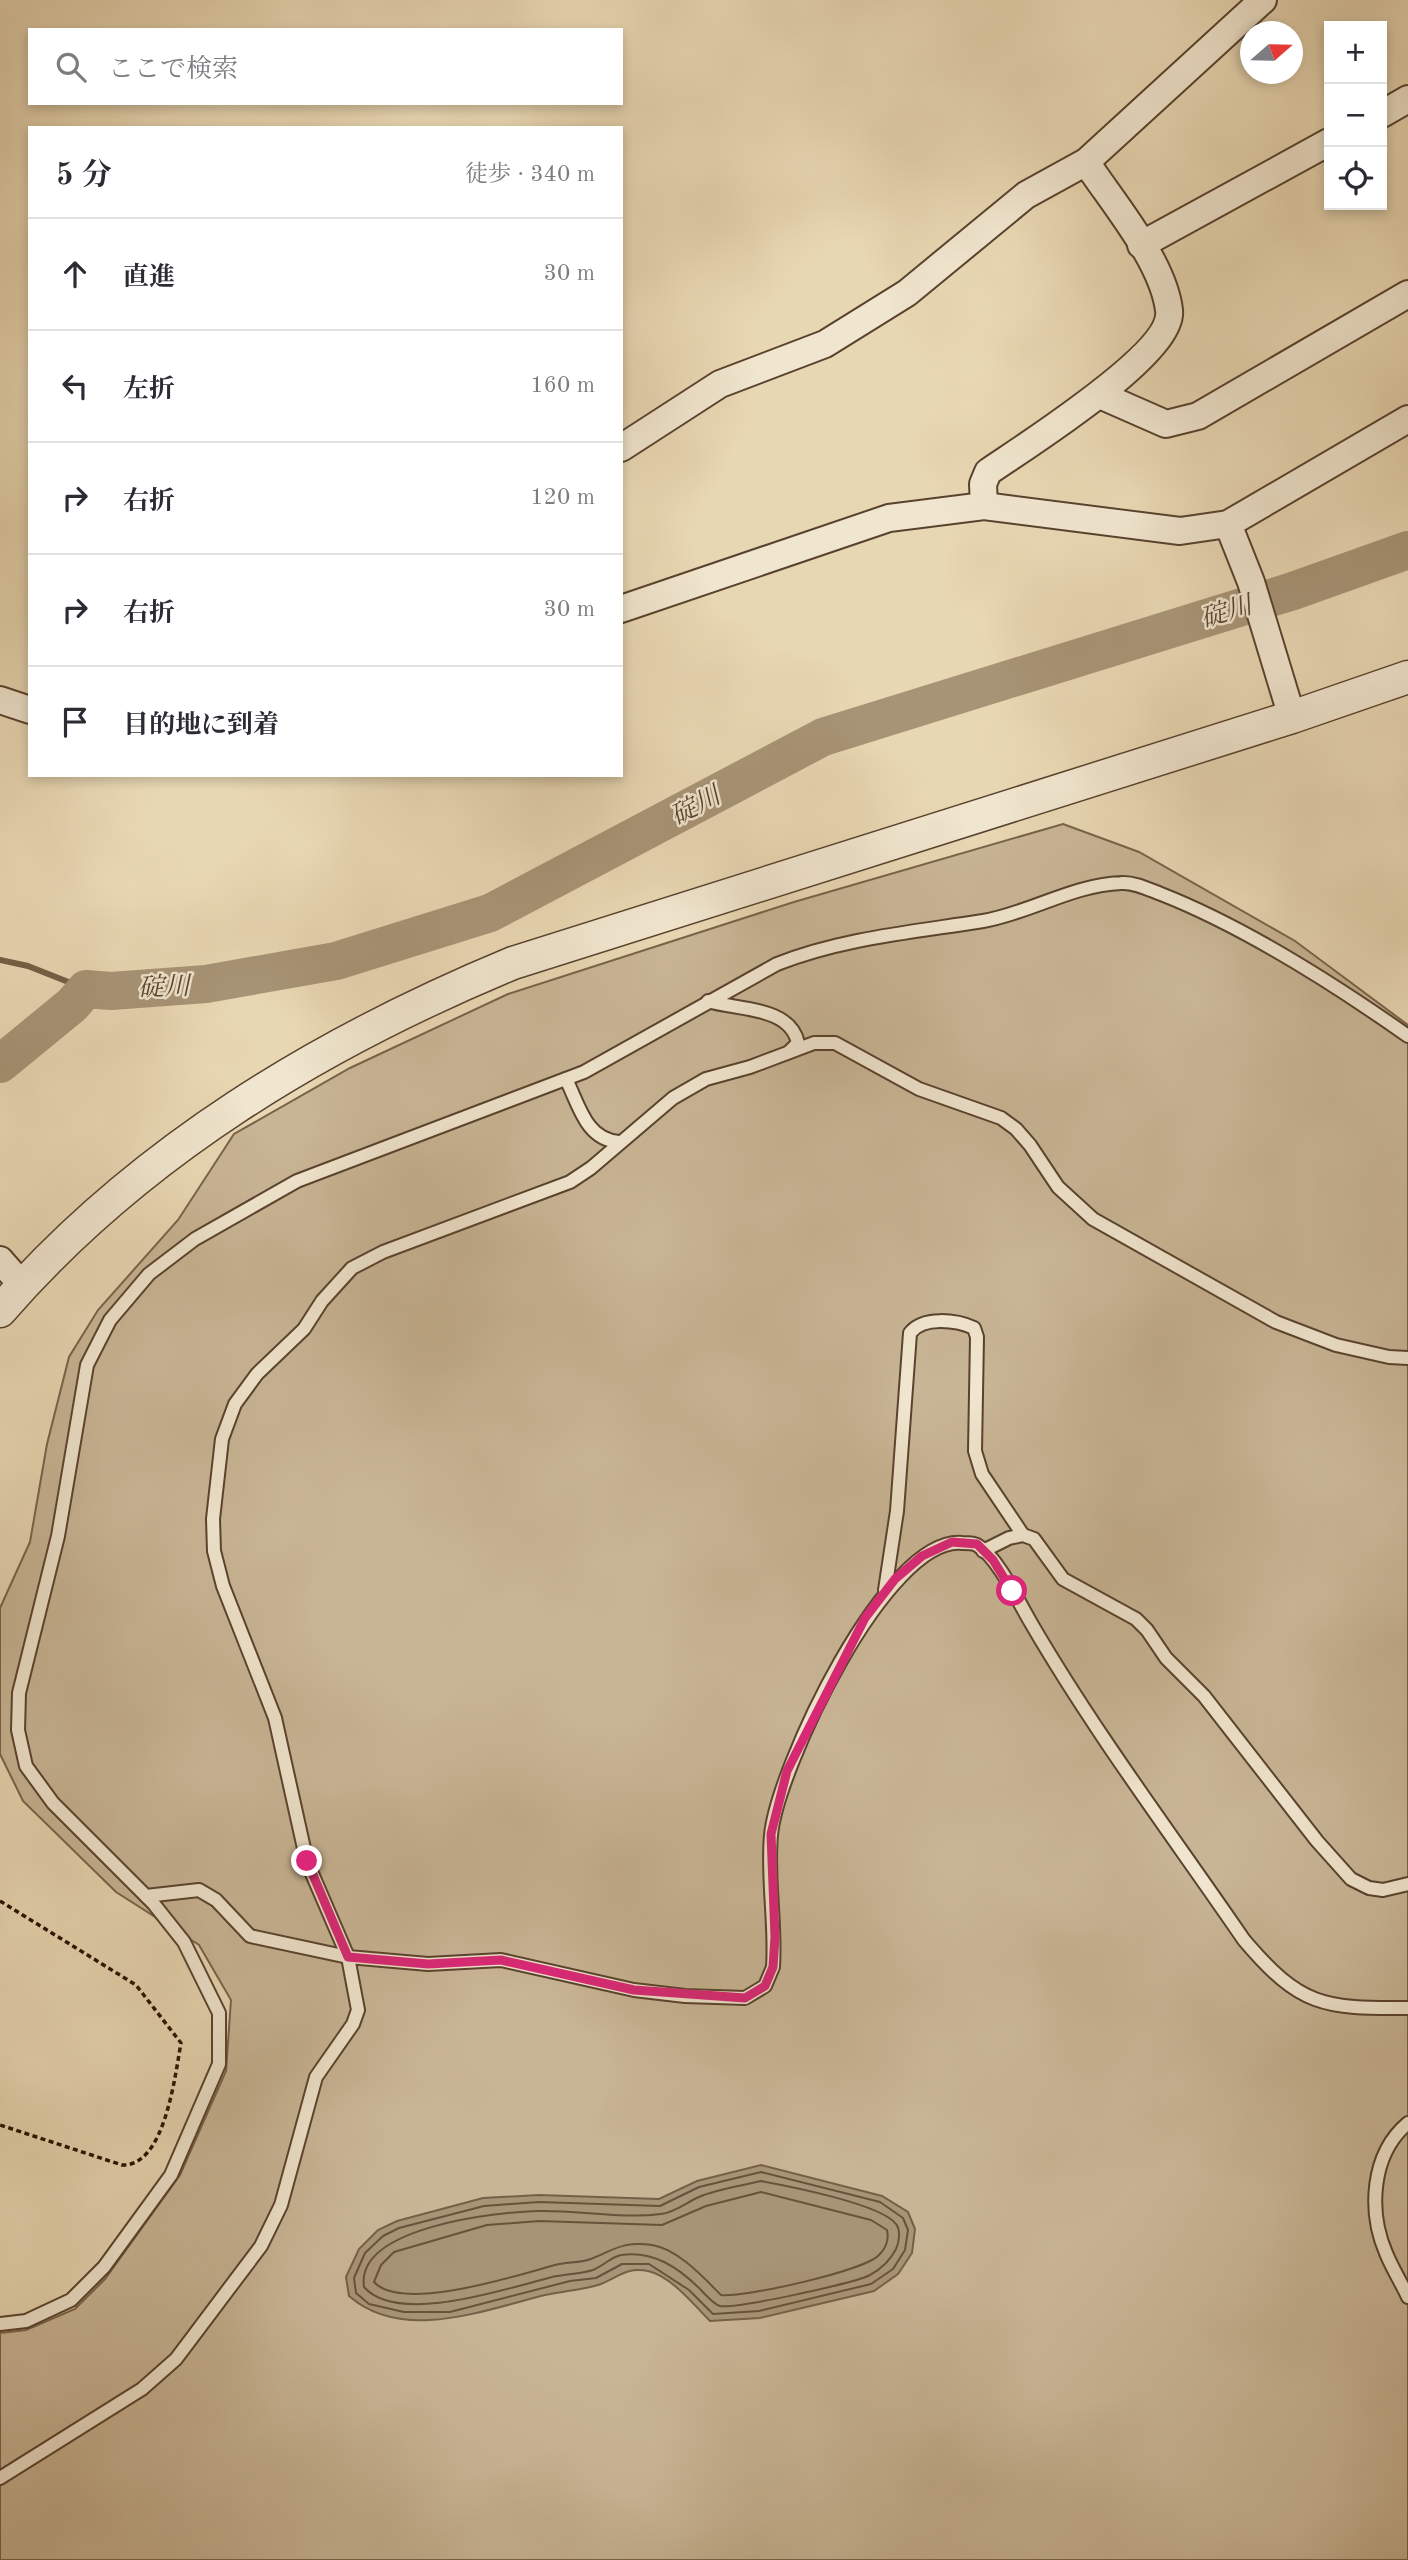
<!DOCTYPE html>
<html lang="ja">
<head>
<meta charset="utf-8">
<style>
	body { margin:0; font-family:"Old Standard TT","Noto Serif JP",serif; background:#f2f2f3; color:#2b2b33 }
	.controls { position:absolute; right:21px; top:21px; display:grid; overflow:hidden; border-radius:0px; box-shadow:0 4px 10px #0003 }
	.controls button { width:63px; height:63px; display:grid; place-items:center; padding:0; border:0; border-bottom:2px solid #e1e1e2; background:#fff; color:#2b2b33; font:35px sans-serif }
	.compass { position:absolute; left:1240px; top:21px; width:63px; height:63px; border-radius:50%; background:#fff; box-shadow:0 4px 10px #0003; rotate:70deg }
	.stop { position:absolute; width:21px; height:21px; margin:-16px; border:5px solid #db2777; border-radius:50%; background:#fff }
	.stop.end { background:#db2777; border-color:#fff; box-shadow:0 2px 7px #0008 }
	.list { margin:0; padding:0; list-style:none }
	h2 { display:flex; justify-content:space-between; align-items:center; height:91px; margin:0; padding:0 28px; font-size:30px }
	h2 small { font-size:23px; font-weight:400; color:#7c7c81 }
	.list li { display:grid; grid-template-columns:46px 1fr auto; gap:21px; align-items:center; box-sizing:border-box; height:112px; padding:0 28px; border-top:2px solid #e1e1e2 }
	.list b { display:block; font-size:26px; white-space:nowrap }
	.list em { font-size:23px; font-style:normal; color:#7c7c81 }
	.icon { flex:none; width:38px; height:38px; fill:none; stroke:currentColor; stroke-width:2; stroke-linecap:round; stroke-linejoin:round }
	.map { position:relative; flex:none; width:1408px; height:2560px; overflow:hidden }
	.search { position:absolute; background:#fff; box-shadow:0 4px 10px #0003; left:28px; top:28px; width:595px; height:77px; display:flex; align-items:center; gap:18px; box-sizing:border-box; padding:0 24px; border-radius:0px; color:#7c7c81; font-size:26px }
	.panel { position:absolute; background:#fff; box-shadow:0 4px 10px #0003; left:28px; top:126px; width:595px; height:651px; border-radius:0px }
	.map>svg:first-child { display:block }
	.green { fill:#c8b595; stroke:#78634a; stroke-width:2 }
	.water { fill:#a79476; stroke:#756047; stroke-width:2 }
	.lines { fill:none; stroke-linecap:round; stroke-linejoin:round }
	.shore { stroke:#68523b; stroke-width:2 }
	.stream { stroke:#756047; stroke-width:6 }
	.river { stroke:#a79476; stroke-width:38 }
	.service-casing { stroke:#59422d; stroke-width:16 }
	.minor-casing { stroke:#59422d; stroke-width:30 }
	.tertiary-casing { stroke:#59422d; stroke-width:35 }
	.path { stroke:#291100; stroke-width:3.5; stroke-dasharray:5 3.5; stroke-linecap:butt }
	.service { stroke:#f0e5ce; stroke-width:12 }
	.minor { stroke:#f0e5ce; stroke-width:26 }
	.tertiary { stroke:#f0e5ce; stroke-width:32 }
	.route { stroke:#db2777; stroke-width:9 }
	.labels { text-anchor:middle; stroke-width:5; stroke-linejoin:round; paint-order:stroke }
	.water-label { font-size:26px; font-style:italic; fill:#5b452f; stroke:#f0e5ce }
</style>
</head>
<body>
<div class="map">
<svg width="1408" height="2560" viewBox="0 0 1408 2560">
	<rect width="100%" height="100%" fill="#e8d7b3"/>
	<filter id="stains"><feTurbulence type="fractalNoise" baseFrequency=".00286" numOctaves="4"/><feColorMatrix values="0 0 0 0 .2 0 0 0 0 .09 0 0 0 0 .02 0 0 0 .5 -.17"/></filter>
	<radialGradient id="worn" r=".72"><stop offset=".6" stop-color="#630" stop-opacity="0"/><stop offset="1" stop-color="#630" stop-opacity=".3"/></radialGradient>
	<path class="green" d="M1063,824L1139,852L1295,941L1408,1025V2560H0V2333L26,2330L75,2309L105,2279L180,2175L226,2071L231,2000L199,1945L116,1892L23,1801L0,1754V1608L30,1542L47,1444L69,1357L98,1310L178,1220L234,1134L350,1068L508,994L794,902Z"/>
	<path class="water" d="M761,2165L882,2196L908,2212L915,2229L912,2253L898,2274L874,2291L760,2318L710,2321C694,2305 671,2276 648,2271C626,2266 616,2279 598,2285C581,2290 562,2291 545,2295C484,2310 403,2343 349,2296L346,2277L359,2249L378,2230L397,2221L483,2198L539,2195L659,2199L697,2181Z"/>
	<g class="lines">
		<g class="shore">
			<path d="M761,2172L880,2202L903,2218L908,2230L905,2250L893,2269L871,2284L759,2311L713,2314L689,2290L649,2264H622L596,2278L570,2281L450,2312H404L369,2304L356,2293L354,2278L365,2253L383,2236L399,2228L484,2206L539,2202L660,2206L699,2187Z"/>
			<path d="M761,2181C788,2186 881,2204 896,2224C901,2230 899,2243 896,2249C890,2261 881,2269 870,2275C855,2283 736,2309 720,2306C713,2304 706,2295 700,2289C679,2268 653,2250 621,2255C611,2257 603,2266 593,2270C581,2274 565,2274 552,2277C508,2288 398,2326 364,2287C355,2227 497,2212 538,2211C578,2210 621,2219 661,2214C674,2213 687,2202 699,2197C718,2189 741,2186 761,2181Z"/>
			<path d="M761,2192L871,2220L887,2230C889,2239 886,2248 879,2255C864,2271 743,2298 721,2295C703,2277 678,2249 652,2245C624,2241 615,2249 591,2259C581,2263 566,2262 555,2265C518,2275 402,2313 374,2282L381,2265L394,2252L487,2225L539,2221L662,2225L706,2206Z"/>
		</g>
		<path class="stream" d="M0,960L28,966L86,989"/>
		<path class="river" d="M0,1064L72,1005L86,989L111,991L206,984L336,961L490,913L823,737L1293,591L1408,550"/>
		<defs>
			<g id="service">
				<path d="M708,1001C737,1010 790,1006 798,1043L789,1052"/>
				<path d="M566,1079C579,1105 586,1140 619,1142"/>
				<path d="M983,1551L1009,1538L1023,1535L1034,1539L1063,1579L1136,1619L1147,1630L1166,1658L1204,1696L1317,1841L1351,1879L1369,1888L1383,1890L1408,1884"/>
				<path d="M885,1590L897,1511L910,1333C923,1316 956,1320 974,1328L977,1337L975,1451L982,1474L1023,1535"/>
				<path d="M146,1896L199,1890L216,1900L250,1936L348,1957L428,1964L501,1960L634,1990L685,1996L745,1998L765,1986L773,1967C776,1923 767,1879 771,1835C777,1770 886,1536 962,1543C966,1543 974,1543 977,1545C998,1557 1019,1603 1031,1623C1095,1733 1172,1835 1244,1940C1300,2006 1323,2009 1408,2008"/>
				<path d="M1408,2123C1371,2154 1368,2211 1386,2253C1392,2268 1401,2282 1408,2297"/>
				<path d="M0,2324L26,2321L71,2300L104,2267L171,2175L219,2064V2013L184,1942L153,1903L53,1803L26,1766L18,1730L19,1693L58,1536L87,1365L110,1320L149,1274L195,1239L297,1181L584,1072L777,964C843,938 914,932 983,921C1030,913 1072,885 1121,883C1134,882 1148,889 1161,894C1245,927 1334,984 1408,1036"/>
				<path d="M0,2478L142,2389L176,2359L261,2246L281,2205L316,2077L353,2024L358,2010L348,1957L307,1862L275,1718L223,1586L214,1551L213,1519L222,1439L235,1404L257,1374L304,1329L322,1301L352,1268L383,1252L570,1182L591,1168L673,1098L706,1079L750,1067L814,1043H835L919,1089L1001,1118L1016,1129L1030,1145L1058,1187L1093,1219L1276,1322L1336,1345L1389,1357L1408,1358"/>
			</g>
			<g id="minor">
				<path d="M1382,114L1408,99"/>
				<path d="M1141,245L1329,142"/>
				<path d="M1100,395L1166,424L1198,416L1408,294"/>
				<path d="M621,448L720,384L825,344L907,293L1026,195L1086,162L1263,0"/>
				<path d="M984,506L983,484L988,472C1024,447 1175,353 1169,310C1163,261 1113,203 1086,162"/>
				<path d="M1228,524L1251,582L1292,717"/>
				<path d="M621,609L889,518L984,506L1180,531L1228,524L1408,419"/>
				<path d="M0,700L30,710"/>
				<path d="M0,1260L22,1285"/>
			</g>
			<path id="tertiary" d="M0,1311C138,1152 320,1043 513,963L1292,717L1408,677"/>
		</defs>
		<use href="#service" class="service-casing"/>
		<use href="#minor" class="minor-casing"/>
		<use href="#tertiary" class="tertiary-casing"/>
		<path class="path" d="M0,1901L136,1985L181,2043C175,2075 165,2167 122,2165L0,2125"/>
		<use href="#service" class="service"/>
		<use href="#minor" class="minor"/>
		<use href="#tertiary" class="tertiary"/>
	</g>
	<g class="lines">
		<path class="route" d="M307,1861L348,1957L428,1964L501,1960L634,1990L745,1998L765,1986L773,1967L775,1937L771,1834L787,1771L865,1618L895,1579L922,1556L952,1542L977,1544L993,1560L1012,1591"/>
	</g>
	<g class="labels">
		<g class="water-label">
			<text transform="translate(1226 611) rotate(-17)" y="9">碇川</text>
			<text transform="translate(695 805) rotate(-28)" y="9">碇川</text>
			<text transform="translate(164 986) rotate(-2)" y="9">碇川</text>
		</g>
	</g>
	<rect width="100%" height="100%" filter="url(#stains)"/>
	<rect width="100%" height="100%" fill="url(#worn)"/>
</svg>
<div class="controls">
<button>+</button>
<button>−</button>
<button><svg class="icon" aria-label="locate" viewBox="0 0 24 24"><circle cx="12" cy="12" r="6"/><path d="M12 2v4M12 18v4M2 12h4M18 12h4"/></svg></button>
</div>
<svg class="compass" viewBox="-18 -18 36 36"><path d="M0-13l5 13h-10z" fill="#e53935"/><path d="M0 13l5-13h-10z" fill="#7c7c81"/></svg>
<div class="stop" style="left:1012px;top:1591px"></div>
<div class="stop end" style="left:307px;top:1861px"></div>
<div class="search"><svg class="icon" aria-label="search" viewBox="0 0 24 24"><circle cx="10" cy="10" r="6"/><path d="M15 15l6 6"/></svg>ここで検索</div>
<section class="panel">
<h2>5 分<small>徒歩 · 340 m</small></h2>
<ul class="list">
<li><svg class="icon" aria-label="ahead" viewBox="0 0 24 24"><path d="M12 20V5M6 11l6-6 6 6"/></svg><div><b>直進</b></div><em>30 m</em></li>
<li><svg class="icon" aria-label="left" viewBox="0 0 24 24"><path d="M17 20v-9H6M10 6l-5 5 5 5"/></svg><div><b>左折</b></div><em>160 m</em></li>
<li><svg class="icon" aria-label="right" viewBox="0 0 24 24"><path d="M7 20v-9h11M14 6l5 5-5 5"/></svg><div><b>右折</b></div><em>120 m</em></li>
<li><svg class="icon" aria-label="right" viewBox="0 0 24 24"><path d="M7 20v-9h11M14 6l5 5-5 5"/></svg><div><b>右折</b></div><em>30 m</em></li>
<li><svg class="icon" aria-label="arrive" viewBox="0 0 24 24"><path d="M6 21V4h12l-3 4 3 4H6"/></svg><div><b>目的地に到着</b></div></li>
</ul>
</section>
</div>
</body>
</html>
